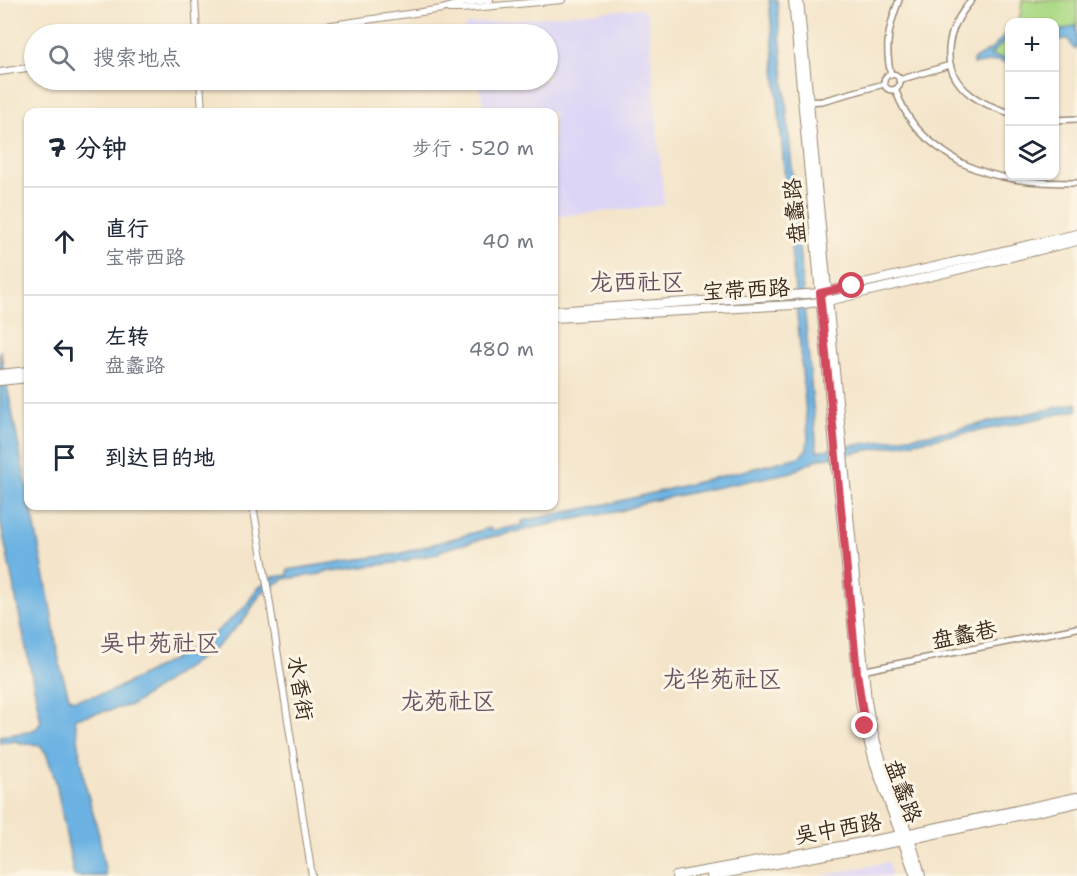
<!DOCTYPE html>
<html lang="zh">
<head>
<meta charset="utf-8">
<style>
	body { margin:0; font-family:"Shantell Sans","LXGW WenKai TC",sans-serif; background:#f2f2f3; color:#1f2937 }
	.controls { position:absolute; right:18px; top:18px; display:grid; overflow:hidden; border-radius:12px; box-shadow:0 2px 4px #0004 }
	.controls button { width:54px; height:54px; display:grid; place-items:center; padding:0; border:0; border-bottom:2px solid #e0e1e3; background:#fff; color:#1f2937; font:30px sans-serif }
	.stop { position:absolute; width:18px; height:18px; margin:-14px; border:4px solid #d1495b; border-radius:50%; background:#fff }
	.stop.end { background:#d1495b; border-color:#fff; box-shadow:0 2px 6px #0008 }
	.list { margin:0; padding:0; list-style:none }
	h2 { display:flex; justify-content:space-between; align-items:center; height:78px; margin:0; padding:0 24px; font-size:26px }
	h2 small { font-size:20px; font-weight:400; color:#747a83 }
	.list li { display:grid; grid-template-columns:39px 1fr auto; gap:18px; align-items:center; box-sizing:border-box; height:108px; padding:0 24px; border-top:2px solid #e0e1e3 }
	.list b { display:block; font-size:22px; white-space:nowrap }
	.list p { margin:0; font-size:20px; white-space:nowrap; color:#747a83 }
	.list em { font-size:20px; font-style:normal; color:#747a83 }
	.icon { flex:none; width:33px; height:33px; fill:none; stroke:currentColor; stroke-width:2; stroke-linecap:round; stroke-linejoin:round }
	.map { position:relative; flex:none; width:1077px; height:876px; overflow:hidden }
	.search { position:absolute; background:#fff; box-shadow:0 2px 4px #0004; left:24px; top:24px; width:534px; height:66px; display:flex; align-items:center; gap:15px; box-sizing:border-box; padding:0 21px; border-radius:33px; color:#747a83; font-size:22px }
	.panel { position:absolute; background:#fff; box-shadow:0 2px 4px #0004; left:24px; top:108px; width:534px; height:402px; border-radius:12px }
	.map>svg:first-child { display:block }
	.built { fill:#ddd5f6 }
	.green { fill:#acd985; stroke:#748252; stroke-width:1.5 }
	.water { fill:#6cb3e3; stroke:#546e80; stroke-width:1.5 }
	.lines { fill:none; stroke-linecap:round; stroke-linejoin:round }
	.minor-casing { stroke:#988874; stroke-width:8 }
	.tertiary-casing { stroke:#988874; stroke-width:8 }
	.secondary-casing { stroke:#988874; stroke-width:10 }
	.primary-casing { stroke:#988874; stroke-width:10 }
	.minor { stroke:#fff; stroke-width:5 }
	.tertiary { stroke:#fff; stroke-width:6 }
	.secondary { stroke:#fff; stroke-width:8 }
	.primary { stroke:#fff; stroke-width:8 }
	.route { stroke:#d1495b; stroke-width:8 }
	.labels { text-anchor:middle; stroke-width:6; stroke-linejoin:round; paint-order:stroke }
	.street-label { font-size:22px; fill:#3b2a1e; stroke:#fcf5e5 }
	.neighbourhood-label { font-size:24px; fill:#685263; stroke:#fcf5e5 }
</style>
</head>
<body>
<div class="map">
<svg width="1077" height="876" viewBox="0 0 1077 876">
	<rect width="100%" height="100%" fill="#fcf5e5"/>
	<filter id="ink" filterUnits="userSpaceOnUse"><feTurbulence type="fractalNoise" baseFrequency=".0167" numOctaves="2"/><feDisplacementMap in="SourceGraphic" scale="12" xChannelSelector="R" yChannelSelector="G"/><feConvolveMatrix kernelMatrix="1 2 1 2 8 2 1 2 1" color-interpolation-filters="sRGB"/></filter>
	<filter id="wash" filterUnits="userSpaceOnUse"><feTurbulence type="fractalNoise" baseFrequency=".008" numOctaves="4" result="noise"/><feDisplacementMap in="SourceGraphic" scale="24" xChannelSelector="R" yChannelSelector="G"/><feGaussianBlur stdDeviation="1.35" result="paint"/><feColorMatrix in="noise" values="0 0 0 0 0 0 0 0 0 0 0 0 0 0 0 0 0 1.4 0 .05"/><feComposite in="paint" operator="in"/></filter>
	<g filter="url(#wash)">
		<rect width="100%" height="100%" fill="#f4e5ca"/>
		<g class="built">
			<path d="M641,8L648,15L664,205L562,216L554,215V112H486L476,80H548V34H463L462,33L467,24Z"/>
			<path d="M889,862L891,876H820Z"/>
		</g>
		<g class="green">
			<path d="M1022,0H1077V26L1060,31L1055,37L1054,22H1018L1021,12Z"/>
			<path d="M1009,35V59L990,56L991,52L1001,45Z"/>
		</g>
		<g class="water">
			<path d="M769,0H777L817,451L948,431L1077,403V410L999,427L818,459L792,472L646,502L621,511L580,518L478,540L442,550L437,554L409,559V561L324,572L321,574L284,579L261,593L244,620L215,648L132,705L75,718L85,784L99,835L106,876H74L56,782L46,753L39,745L33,744H22L17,741L0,743V736L28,732L37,728L41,721L0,520V350L28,493V506H31L49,599L60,666L69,697L74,700L110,692L202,644L245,607L257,589L273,577L288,575V570L351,560L399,554L490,528L491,531L523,525L522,521L612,503L799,457L807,449L808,437Z"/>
			<path d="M1076,25L1077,47L1074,49L1068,39L1055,40V37L1058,35L1060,31Z"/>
			<path d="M1009,30C1010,41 997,47 990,55L992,56L1009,59V63L997,61L977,64H973V60L993,48Z"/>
		</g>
	</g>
	<g filter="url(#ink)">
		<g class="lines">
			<defs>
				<g id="minor">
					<path d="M972,0C946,29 937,69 971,95C982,103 997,109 1010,113"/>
					<circle cx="892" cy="82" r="8"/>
					<path d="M891,75C884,46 889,26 899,0"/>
					<path d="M899,80L950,65"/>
					<path d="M895,89C900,102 906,115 915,126C923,136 932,143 943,151C949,155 956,160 962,163C997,181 1039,183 1077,183"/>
					<path d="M807,102L822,101L884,84"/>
					<path d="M1054,120L1077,119"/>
					<path d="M861,671L1077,628"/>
				</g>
				<g id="tertiary">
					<path d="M195,0L197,34"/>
					<path d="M449,9H461L562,0"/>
					<path d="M270,34L442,9L461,3L490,0"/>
					<path d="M0,72L34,67"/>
					<path d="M200,80L202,112"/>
					<path d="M253,506L268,591L312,876"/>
				</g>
				<g id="secondary">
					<path d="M793,0L834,446L860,702L867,736L874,762L915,876"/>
					<path d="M799,0L867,701C873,739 885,773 899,809C907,831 916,853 921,876"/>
					<path d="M676,876L901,835L1077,797"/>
					<path d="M711,876L903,841L1077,803"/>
				</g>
				<g id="primary">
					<path d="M554,311L820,293L1077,234"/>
					<path d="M554,318L794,305L828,301L1077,241"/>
					<path d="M0,374L28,371"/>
					<path d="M0,381L28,378"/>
				</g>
			</defs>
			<use href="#minor" class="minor-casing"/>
			<use href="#tertiary" class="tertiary-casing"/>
			<use href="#secondary" class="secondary-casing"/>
			<use href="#primary" class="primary-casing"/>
			<use href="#minor" class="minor"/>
			<use href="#tertiary" class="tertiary"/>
			<use href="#secondary" class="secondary"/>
			<use href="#primary" class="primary"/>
		</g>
	</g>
	<g class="lines" filter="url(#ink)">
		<path class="route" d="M852,286L820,293L857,672L865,726"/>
	</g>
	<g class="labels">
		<g class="street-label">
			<text transform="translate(794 211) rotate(-95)" y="8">盘蠡路</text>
			<text transform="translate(746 289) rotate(-3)" y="8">宝带西路</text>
			<text transform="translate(964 634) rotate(-11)" y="8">盘蠡巷</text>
			<text transform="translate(301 688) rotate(81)" y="8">水香街</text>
			<text transform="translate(904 791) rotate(70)" y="8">盘蠡路</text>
			<text transform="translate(838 828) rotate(-10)" y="8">吴中西路</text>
		</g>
		<g class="neighbourhood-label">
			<text x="637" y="290">龙西社区</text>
			<text x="160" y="651">吴中苑社区</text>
			<text x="722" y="687">龙华苑社区</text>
			<text x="448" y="709">龙苑社区</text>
		</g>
	</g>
</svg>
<div class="controls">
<button>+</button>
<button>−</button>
<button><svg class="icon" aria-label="layers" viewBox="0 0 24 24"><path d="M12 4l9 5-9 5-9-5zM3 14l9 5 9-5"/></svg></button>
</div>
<div class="stop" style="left:852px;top:286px"></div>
<div class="stop end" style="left:865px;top:726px"></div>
<div class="search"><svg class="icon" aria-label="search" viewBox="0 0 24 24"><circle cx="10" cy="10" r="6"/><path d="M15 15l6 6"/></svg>搜索地点</div>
<section class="panel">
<h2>7 分钟<small>步行 · 520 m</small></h2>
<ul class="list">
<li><svg class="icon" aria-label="ahead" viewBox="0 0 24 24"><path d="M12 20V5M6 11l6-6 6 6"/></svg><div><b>直行</b><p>宝带西路</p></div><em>40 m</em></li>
<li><svg class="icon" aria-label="left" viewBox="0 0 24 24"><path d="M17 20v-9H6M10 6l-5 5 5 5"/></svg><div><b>左转</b><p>盘蠡路</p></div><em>480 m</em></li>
<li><svg class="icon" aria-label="arrive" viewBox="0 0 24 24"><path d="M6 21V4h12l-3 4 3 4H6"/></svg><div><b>到达目的地</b></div></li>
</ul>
</section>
</div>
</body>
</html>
